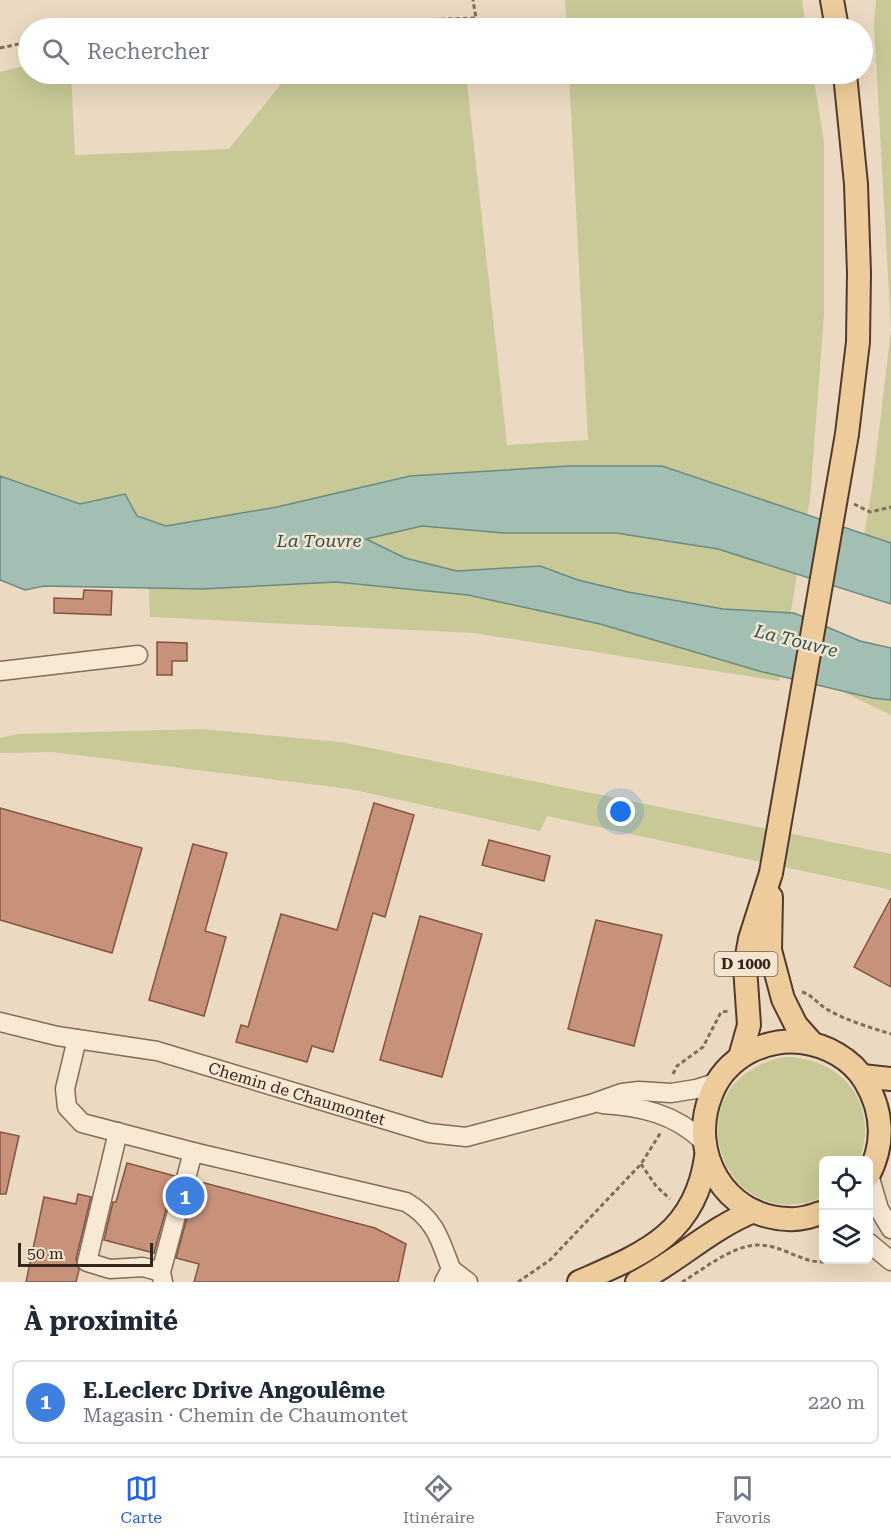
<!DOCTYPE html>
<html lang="fr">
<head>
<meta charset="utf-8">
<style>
	body { margin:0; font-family:"Roboto Serif",serif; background:#f6f6f7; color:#1f2937 }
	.controls { position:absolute; right:18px; bottom:18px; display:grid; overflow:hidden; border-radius:9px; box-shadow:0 6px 24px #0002 }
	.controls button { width:54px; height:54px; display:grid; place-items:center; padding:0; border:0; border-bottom:2px solid #e0e1e3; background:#fff; color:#1f2937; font:30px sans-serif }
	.scale { position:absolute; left:18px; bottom:15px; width:135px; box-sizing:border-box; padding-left:6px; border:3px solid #34261d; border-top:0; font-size:16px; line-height:21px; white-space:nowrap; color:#34261d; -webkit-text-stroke:4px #f3e5d0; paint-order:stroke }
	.you { position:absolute; left:621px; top:812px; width:21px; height:21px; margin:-15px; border:4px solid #fff; border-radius:50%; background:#1a73e8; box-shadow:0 0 0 9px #1a73e833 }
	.badge { display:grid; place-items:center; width:39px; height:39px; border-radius:50%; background:#2563eb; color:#fff; font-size:20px; font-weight:700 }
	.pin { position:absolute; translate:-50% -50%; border:3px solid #fff; box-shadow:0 2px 6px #0006 }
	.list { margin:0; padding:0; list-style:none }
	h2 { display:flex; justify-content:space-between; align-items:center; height:78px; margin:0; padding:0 24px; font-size:26px }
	h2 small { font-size:20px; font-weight:400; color:#747a83 }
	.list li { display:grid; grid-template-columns:39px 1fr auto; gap:18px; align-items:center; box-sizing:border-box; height:84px; margin:0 12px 12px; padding:0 12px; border:2px solid #e0e1e3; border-radius:9px }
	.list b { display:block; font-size:22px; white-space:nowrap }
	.list p { margin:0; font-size:20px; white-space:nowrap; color:#747a83 }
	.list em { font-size:20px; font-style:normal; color:#747a83 }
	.icon { flex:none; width:33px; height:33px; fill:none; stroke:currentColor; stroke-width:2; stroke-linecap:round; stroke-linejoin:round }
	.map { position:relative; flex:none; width:891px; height:1282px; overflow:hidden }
	.search { position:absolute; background:#fff; box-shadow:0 6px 24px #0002; left:18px; right:18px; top:18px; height:66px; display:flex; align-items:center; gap:15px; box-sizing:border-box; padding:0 21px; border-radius:33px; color:#747a83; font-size:22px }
	.sheet { height:174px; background:#fff }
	nav { display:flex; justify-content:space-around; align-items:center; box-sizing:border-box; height:84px; border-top:2px solid #e0e1e3; background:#fff; font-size:16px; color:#747a83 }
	nav a { display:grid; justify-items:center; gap:3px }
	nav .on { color:#2563eb }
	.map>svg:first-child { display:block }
	.green { fill:#c8c996 }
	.water { fill:#a3beb3; stroke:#6b8b80; stroke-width:1.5 }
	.building { fill:#c89179; stroke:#825441; stroke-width:1.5 }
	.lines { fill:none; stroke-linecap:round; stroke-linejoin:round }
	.minor-casing { stroke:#846c5a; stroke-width:21 }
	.major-casing { stroke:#523b2e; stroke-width:26 }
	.path { stroke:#846c5a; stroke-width:3; stroke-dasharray:4.5 3; stroke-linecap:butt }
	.minor { stroke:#f7e9d4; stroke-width:18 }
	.major { stroke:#edcb9a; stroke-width:22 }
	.major-bridge-casing { stroke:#523b2e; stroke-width:26; stroke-linecap:butt }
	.major-bridge { stroke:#edcb9a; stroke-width:22 }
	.labels { text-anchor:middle; stroke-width:5; stroke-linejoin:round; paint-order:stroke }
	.shield { fill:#f3e5d0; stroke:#6d5f53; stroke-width:1.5 }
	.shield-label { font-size:15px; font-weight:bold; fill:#34261d }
	.street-label { font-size:16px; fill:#34261d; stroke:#f3e5d0 }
	.water-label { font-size:18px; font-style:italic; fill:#2d534d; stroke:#f3e5d0 }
</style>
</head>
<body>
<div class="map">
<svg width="891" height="1282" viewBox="0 0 891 1282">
	<rect width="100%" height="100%" fill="#ebdac1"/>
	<g class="green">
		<path d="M565,0H802L806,28H567Z"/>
		<path d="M876,0H891V543L864,535L872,488L891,330L874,24Z"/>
		<path d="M460,21L461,28H362Z"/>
		<path d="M28,65V74H71L75,155L229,149L289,74H466L507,445L588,440L569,74H813L824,141V315L810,499L779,681L474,633L150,617L148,572L0,542V72Z"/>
		<path d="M843,692L872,698L891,700V715Z"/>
		<path d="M201,729L341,742L891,854V890L547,816L540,831L350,789L53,752L0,753V738L18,734Z"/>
		<path d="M783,1057C841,1056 881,1104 859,1160H824L823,1197C723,1241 666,1084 783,1057Z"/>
	</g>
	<path class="water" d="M568,466H662L891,543V604L718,549L616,533H504L422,526L366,539L405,558L457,571L540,566L578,580L628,592L723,609L794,613L860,641L891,648V700L872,698L759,671L600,624L468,595L336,582L203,589L44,586L25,590L0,580V476L80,504L125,494L137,516L166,526L277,507L410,476Z"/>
	<g class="building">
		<path d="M84,590L112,591L111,615L54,613V598L83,599Z"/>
		<path d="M157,642L187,643V661H172V675H157Z"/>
		<path d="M374,803L414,815L385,917L373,913L333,1052L312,1046L307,1062L236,1042L241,1025L248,1027L281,914L337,930Z"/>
		<path d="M0,808L142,848L112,953L0,920Z"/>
		<path d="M489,840L550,856L544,881L482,865Z"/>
		<path d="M193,844L227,853L205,931L226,937L204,1016L149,1000Z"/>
		<path d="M891,898V987L854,967Z"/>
		<path d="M420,916L482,934L442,1077L380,1060Z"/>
		<path d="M596,920L662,935L634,1046L568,1029Z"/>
		<path d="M0,1132L19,1136L6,1194H0Z"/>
		<path d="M127,1163L175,1176L154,1253L104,1240L113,1202H116Z"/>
		<path d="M197,1181L375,1228L406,1244L398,1282H194L199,1264L176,1258Z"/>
		<path d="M78,1194L91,1197L76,1259L79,1270L76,1282H26L44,1197L76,1204Z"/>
	</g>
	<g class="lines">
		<defs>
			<g id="minor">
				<path d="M0,671L138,655"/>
				<path id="s1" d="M0,1022L57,1036L157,1051L429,1133L466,1137L591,1104L622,1093L639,1091L671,1093L696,1089L715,1083"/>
				<path d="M77,1039L65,1089L67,1107L82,1123L193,1152"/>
				<path d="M602,1104C640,1106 675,1114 703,1141"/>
				<path d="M118,1132L87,1262L110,1269L143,1267L161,1272"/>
				<path d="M869,1175L879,1209L891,1229"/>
				<path d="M868,1242L891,1261"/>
				<path d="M453,1278L451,1269L468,1282"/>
				<path d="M163,1282L161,1272L193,1152L406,1202C435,1219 440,1239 451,1269L444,1282"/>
			</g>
			<g id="major">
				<path d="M832,0L837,28"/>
				<path d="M845,74L856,184L859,273L858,342L847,434"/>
				<path d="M771,897L770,950L783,999L796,1025L812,1043"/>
				<path d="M740,1057L749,1025L745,967L750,939L771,873"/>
				<path d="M862,1076L891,1079"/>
				<path d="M824,1212C812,1216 801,1220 788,1219C724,1217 688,1152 711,1095C718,1076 731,1062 749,1052C765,1044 783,1040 801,1042C826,1045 852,1059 865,1081C883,1111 885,1144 868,1176"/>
				<path d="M579,1282C643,1254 695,1235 706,1157"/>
				<path d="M637,1282C678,1261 711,1228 754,1211"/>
			</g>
		</defs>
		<use href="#minor" class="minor-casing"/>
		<use href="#major" class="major-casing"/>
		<g class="path">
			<path d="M193,28L476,18L473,0"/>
			<path d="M0,48L28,42"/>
			<path d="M854,504L870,512L891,507"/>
			<path d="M802,992C812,995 816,1002 825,1008C844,1020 869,1027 891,1034"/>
			<path d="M673,1074L677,1066L703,1047L721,1012L729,1011"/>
			<path d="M641,1164L656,1186L670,1199"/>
			<path d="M518,1282L550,1260L641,1164L661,1132"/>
			<path d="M682,1282C704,1269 730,1247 756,1245C787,1244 804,1269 837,1260"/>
		</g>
		<use href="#minor" class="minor"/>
		<use href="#major" class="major"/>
		<defs>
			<path id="major-bridge" d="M771,873L847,434"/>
		</defs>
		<use href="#major-bridge" class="major-bridge-casing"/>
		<use href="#major-bridge" class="major-bridge"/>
	</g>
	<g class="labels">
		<rect class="shield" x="714.5" y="952" width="63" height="24" rx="4.5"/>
		<g class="shield-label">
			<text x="746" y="969">D 1000</text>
		</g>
		<g class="street-label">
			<text dy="6" stroke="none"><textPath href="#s1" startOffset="306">Chemin de Chaumontet</textPath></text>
		</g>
		<g class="water-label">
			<text x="319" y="547">La Touvre</text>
			<text transform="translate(796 641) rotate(14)" y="6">La Touvre</text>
		</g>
	</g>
</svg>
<div class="controls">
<button><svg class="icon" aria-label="locate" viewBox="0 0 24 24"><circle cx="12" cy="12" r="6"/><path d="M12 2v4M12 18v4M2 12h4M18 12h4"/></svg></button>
<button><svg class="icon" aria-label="layers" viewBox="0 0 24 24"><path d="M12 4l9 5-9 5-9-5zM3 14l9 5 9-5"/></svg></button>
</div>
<div class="scale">50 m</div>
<div class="you"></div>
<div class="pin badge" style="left:185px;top:1196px;background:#3f7fe0">1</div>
<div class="search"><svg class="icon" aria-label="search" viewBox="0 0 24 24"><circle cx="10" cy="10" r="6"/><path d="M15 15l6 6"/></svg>Rechercher</div>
</div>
<section class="sheet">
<h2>À proximité<small></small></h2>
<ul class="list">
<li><span class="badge" style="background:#3f7fe0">1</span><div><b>E.Leclerc Drive Angoulême</b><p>Magasin · Chemin de Chaumontet</p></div><em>220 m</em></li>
</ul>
</section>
<nav>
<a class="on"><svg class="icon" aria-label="map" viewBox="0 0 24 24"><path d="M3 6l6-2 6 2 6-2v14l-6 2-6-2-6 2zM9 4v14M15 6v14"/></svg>Carte</a>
<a><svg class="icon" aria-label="directions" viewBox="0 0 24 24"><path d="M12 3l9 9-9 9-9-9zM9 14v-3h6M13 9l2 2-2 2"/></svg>Itinéraire</a>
<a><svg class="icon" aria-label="saved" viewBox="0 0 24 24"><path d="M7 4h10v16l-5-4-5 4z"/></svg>Favoris</a>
</nav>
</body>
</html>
